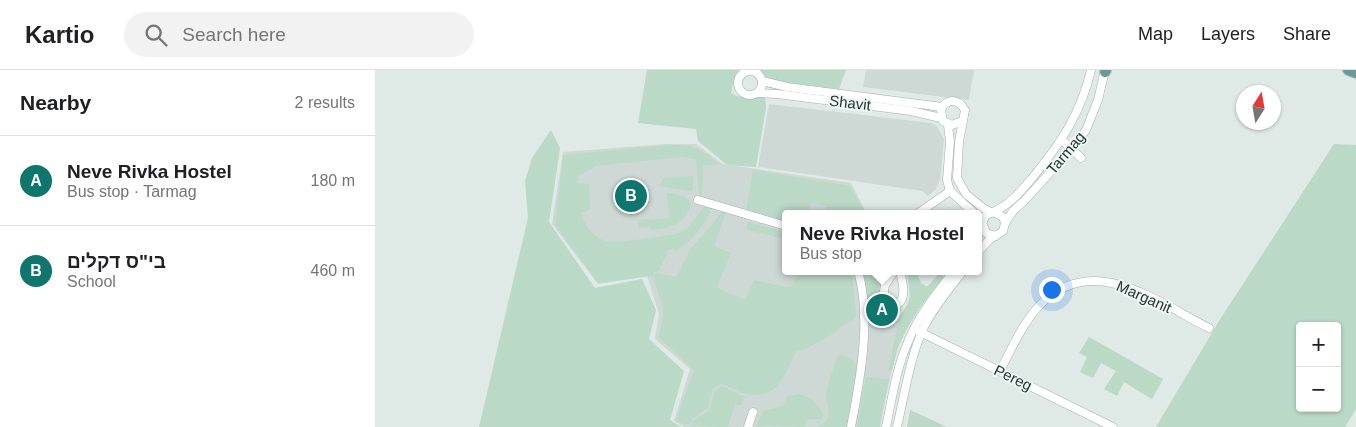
<!DOCTYPE html>
<html lang="en">
<head>
<meta charset="utf-8">
<style>
	body { margin:0; font-family:Helvetica,Heebo,sans-serif; background:#f2f2f2; color:#202124 }
	.controls { position:absolute; right:15px; bottom:15px; display:grid; overflow:hidden; border-radius:5px; box-shadow:0 1px 4px #0004 }
	.controls button { width:45px; height:45px; display:grid; place-items:center; padding:0; border:0; border-bottom:1px solid #e0e0e0; background:#fff; color:#202124; font:25px sans-serif }
	.compass { position:absolute; left:861px; top:15px; width:45px; height:45px; border-radius:50%; background:#fff; box-shadow:0 1px 4px #0004; rotate:11deg }
	.you { position:absolute; left:676px; top:219px; width:18px; height:18px; margin:-12px; border:4px solid #fff; border-radius:50%; background:#1a73e8; box-shadow:0 0 0 8px #1a73e833 }
	.badge { display:grid; place-items:center; width:32px; height:32px; border-radius:50%; background:#0f766e; color:#fff; font-size:16px; font-weight:700 }
	.pin { position:absolute; translate:-50% -50%; border:2px solid #fff; box-shadow:0 1px 5px #0006 }
	.popup { position:absolute; left:407px; top:140px; width:200px; height:65px; box-sizing:border-box; display:grid; place-content:center; border-radius:5px; background:#fff; filter:drop-shadow(0 1px 4px #0005); font-size:16px; white-space:nowrap; color:#757577 }
	.popup b { font-size:19px; color:#202124 }
	.popup::after { content:''; position:absolute; left:50%; top:100%; margin-left:-10px; border:10px solid transparent; border-top-color:#fff }
	.list { margin:0; padding:0; list-style:none }
	h2 { display:flex; justify-content:space-between; align-items:center; height:65px; margin:0; padding:0 20px; font-size:21px }
	h2 small { font-size:16px; font-weight:400; color:#757577 }
	.list li { display:grid; grid-template-columns:32px 1fr auto; gap:15px; align-items:center; box-sizing:border-box; height:90px; padding:0 20px; border-top:1px solid #e0e0e0 }
	.list b { display:block; font-size:19px; white-space:nowrap }
	.list p { margin:0; font-size:16px; white-space:nowrap; color:#757577 }
	.list em { font-size:16px; font-style:normal; color:#757577 }
	.icon { flex:none; width:28px; height:28px; fill:none; stroke:currentColor; stroke-width:2; stroke-linecap:round; stroke-linejoin:round }
	.map { position:relative; flex:none; width:981px; height:357px; overflow:hidden }
	header { display:flex; align-items:center; gap:30px; box-sizing:border-box; height:70px; padding:0 25px; background:#fff; border-bottom:1px solid #e0e0e0 }
	header strong { font-size:24px }
	nav { display:flex; gap:28px; margin-inline-start:auto; font-size:18px }
	.search { width:350px; height:45px; background:#f2f2f2; display:flex; align-items:center; gap:12px; box-sizing:border-box; padding:0 18px; border-radius:28px; color:#757577; font-size:19px }
	main { display:flex }
	aside { flex:1; background:#fff }
	.map>svg:first-child { display:block }
	.built { fill:#ced9d5 }
	.green { fill:#bad9c6; fill-rule:evenodd }
	.lines { fill:none; stroke-linecap:round; stroke-linejoin:round }
	.minor-casing { stroke:#a3b0ad; stroke-width:9 }
	.major-casing { stroke:#bdc3c2; stroke-width:12 }
	.minor { stroke:#fff; stroke-width:8 }
	.major { stroke:#679b94; stroke-width:10 }
	.labels { text-anchor:middle; stroke-width:4; stroke-linejoin:round; paint-order:stroke }
	.street-label { font-size:15px; fill:#223835; stroke:#eff6f4 }
</style>
</head>
<body>
<header>
<strong>Kartio</strong>
<div class="search"><svg class="icon" aria-label="search" viewBox="0 0 24 24"><circle cx="10" cy="10" r="6"/><path d="M15 15l6 6"/></svg>Search here</div>
<nav><a>Map</a><a>Layers</a><a>Share</a></nav>
</header>
<main>
<aside>
<h2>Nearby<small>2 results</small></h2>
<ul class="list">
<li><span class="badge">A</span><div><b>Neve Rivka Hostel</b><p>Bus stop · Tarmag</p></div><em>180 m</em></li>
<li><span class="badge">B</span><div><b>בי&quot;ס דקלים</b><p>School</p></div><em>460 m</em></li>
</ul>
</aside>
<div class="map">
<svg width="981" height="357" viewBox="0 0 981 357">
	<rect width="100%" height="100%" fill="#dfe9e6"/>
	<g class="built">
		<path d="M491,0H599L594,30L488,17Z"/>
		<path d="M394,34L556,53L562,56L569,69L565,110L561,119L553,126L547,121L383,97Z"/>
		<path d="M291,74H321L348,94L476,113L492,144H411V201H513L506,223L507,237L528,252L504,357H309L299,351L315,299L280,269L284,244L272,206L223,214L177,154L188,82Z"/>
	</g>
	<g class="green">
		<path d="M272,0H364L360,5L356,23C368,30 377,29 390,26L391,38L381,97L352,95L323,71L321,59L263,53Z"/>
		<path d="M382,0H471L464,19L391,10L388,3Z"/>
		<path d="M176,60L185,78L174,152L220,218L267,209L281,240L274,269L309,301L295,350L306,357H104L153,148L150,111L157,88Z"/>
		<path d="M959,74L981,75V339L970,357H781L844,251ZM925,256H962V338H925Z"/>
		<path d="M294,75C322,75 322,77 344,94L328,95L327,125H324L321,89L307,87L221,96L203,106V115L205,113L214,114L215,139L210,142H206C209,154 217,167 230,171C236,174 301,166 307,162C317,156 321,144 331,136L336,137C338,146 311,178 302,180C301,180 295,179 294,179L284,201L279,202L278,206L223,213L180,155L188,85Z"/>
		<path d="M378,100L475,116L491,144H450L452,136L436,133L434,142L444,144H411V153L371,141Z"/>
		<path d="M318,106V119L316,121L284,116L289,108Z"/>
		<path d="M292,123C301,124 311,125 316,133C312,154 295,158 276,160L275,157L264,158L263,150L294,148Z"/>
		<path d="M348,141L351,143L339,176L356,183L342,217L359,226L371,229L379,210L411,217L417,216L424,201H477L481,246C477,253 471,252 466,257C452,269 438,276 421,282C408,306 404,332 367,323C361,321 354,316 345,314L337,320L333,338L319,348L315,354H307L301,350L319,300L284,268C285,259 289,248 288,239C287,226 277,215 280,203L301,207L310,191L315,179L329,164Z"/>
		<path d="M372,152L411,162V173L406,168L372,160Z"/>
		<path d="M488,201H512L502,220L506,239L502,244L493,243L491,238Z"/>
		<path d="M532,201H541L546,213L551,216H553L566,201L568,203V208C552,228 535,249 525,273C521,282 520,291 517,300L513,301L525,246L533,233L535,226Z"/>
		<path d="M714,267L788,309L777,329L749,312L742,326L729,319L741,301L726,293L718,308L705,302L712,287L704,283Z"/>
		<path d="M466,285C476,287 481,292 483,302L471,357H441C445,354 450,354 453,348C456,341 451,333 451,325C452,314 459,298 462,287Z"/>
		<path d="M491,307L514,309L505,357H482Z"/>
		<path d="M346,316C355,318 362,326 370,326L367,335L360,334L353,357L310,356L316,355L319,350L335,340L339,322Z"/>
		<path d="M424,324C436,327 443,333 448,344L447,349H433L430,357L392,356L381,357L388,341L410,335L412,326Z"/>
		<path d="M535,340L572,357H532Z"/>
	</g>
	<g class="lines">
		<defs>
			<g id="minor">
				<circle cx="375" cy="13" r="12"/>
				<path d="M387,11L412,17L567,37"/>
				<path d="M383,23L402,24L536,41L566,48"/>
				<path d="M587,51L577,55L568,51L566,40C571,28 583,28 590,40L584,72L582,108L591,124L608,138L616,142"/>
				<path d="M573,55L575,72L572,110L575,121L600,144"/>
				<path d="M687,70L706,88"/>
				<path d="M323,130L411,156"/>
				<path d="M618,142C636,134 646,121 658,107C686,73 706,43 716,0"/>
				<path d="M542,144L575,121"/>
				<path d="M606,150L611,163L621,166"/>
				<path d="M607,153L611,145L618,142L628,147L630,153"/>
				<path d="M603,182L614,170L628,161L630,153L638,141L651,129L703,71L711,60L723,30L730,0"/>
				<path d="M516,237L512,236L508,228L510,215L519,201"/>
				<path d="M516,237C534,233 528,214 525,201"/>
				<path d="M489,247L514,245L516,237"/>
				<path d="M539,259L738,357"/>
				<path d="M625,301C636,280 647,254 664,236C717,180 782,232 834,258"/>
				<path d="M373,357L378,342"/>
				<path d="M476,357C485,310 497,249 483,201"/>
				<path d="M511,357C517,329 521,299 533,272C543,246 562,223 579,201"/>
				<path d="M522,357C529,327 536,282 550,255C560,236 574,219 588,201"/>
			</g>
			<g id="major">
				<path d="M973,0L981,3"/>
				<path d="M730,2L731,0"/>
			</g>
		</defs>
		<use href="#minor" class="minor-casing"/>
		<use href="#major" class="major-casing"/>
		<use href="#minor" class="minor"/>
		<use href="#major" class="major"/>
	</g>
	<g class="labels">
		<g class="street-label">
			<text transform="translate(475 33) rotate(7)" y="5">Shavit</text>
			<text transform="translate(691 83) rotate(-50)" y="5">Tarmag</text>
			<text transform="translate(769 227) rotate(24)" y="5">Marganit</text>
			<text transform="translate(638 308) rotate(26)" y="5">Pereg</text>
		</g>
	</g>
</svg>
<div class="controls">
<button>+</button>
<button>−</button>
</div>
<svg class="compass" viewBox="-18 -18 36 36"><path d="M0-13l5 13h-10z" fill="#e53935"/><path d="M0 13l5-13h-10z" fill="#757577"/></svg>
<div class="you"></div>
<div class="pin badge" style="left:507px;top:240px">A</div>
<div class="popup"><b>Neve Rivka Hostel</b>Bus stop</div>
<div class="pin badge" style="left:256px;top:126px">B</div>
</div>
</main>
</body>
</html>
